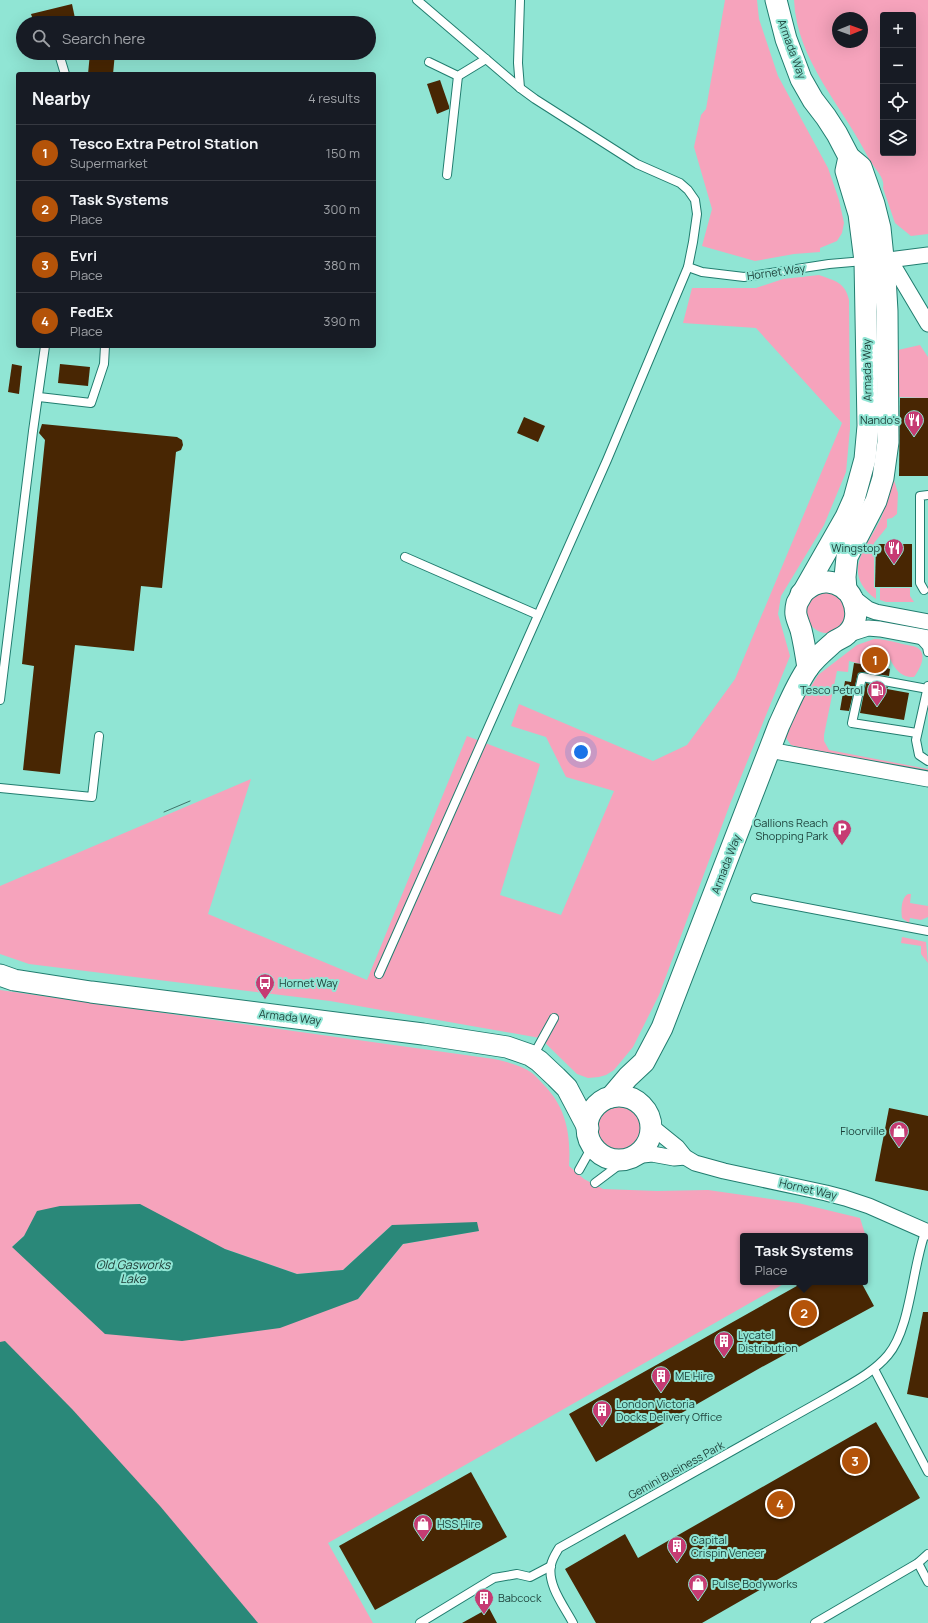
<!DOCTYPE html>
<html lang="en">
<head>
<meta charset="utf-8">
<style>
	body { margin:0; font-family:Manrope,sans-serif; background:#242831; color:#f1f3f6 }
	.controls { position:absolute; right:12px; top:12px; display:grid; overflow:hidden; border-radius:4px; box-shadow:0 4px 16px #0002 }
	.controls button { width:36px; height:36px; display:grid; place-items:center; padding:0; border:0; border-bottom:1px solid #363941; background:#171b24; color:#f1f3f6; font:20px sans-serif }
	.compass { position:absolute; left:832px; top:12px; width:36px; height:36px; border-radius:50%; background:#171b24; box-shadow:0 4px 16px #0002; rotate:89deg }
	.you { position:absolute; left:581px; top:752px; width:14px; height:14px; margin:-10px; border:3px solid #fff; border-radius:50%; background:#1a73e8; box-shadow:0 0 0 6px #1a73e833 }
	.badge { display:grid; place-items:center; width:26px; height:26px; border-radius:50%; background:#b45309; color:#fff; font-size:13px; font-weight:700 }
	.pin { position:absolute; translate:-50% -50%; border:2px solid #fff; box-shadow:0 1px 4px #0006 }
	.popup { position:absolute; left:740px; top:1233px; width:128px; height:52px; box-sizing:border-box; display:grid; place-content:center; border-radius:4px; background:#171b24; filter:drop-shadow(0 1px 3px #0005); font-size:13px; white-space:nowrap; color:#9ea1a6 }
	.popup b { font-size:15px; color:#f1f3f6 }
	.popup::after { content:''; position:absolute; left:50%; top:100%; margin-left:-8px; border:8px solid transparent; border-top-color:#171b24 }
	.list { margin:0; padding:0; list-style:none }
	h2 { display:flex; justify-content:space-between; align-items:center; height:52px; margin:0; padding:0 16px; font-size:17px }
	h2 small { font-size:13px; font-weight:400; color:#9ea1a6 }
	.list li { display:grid; grid-template-columns:26px 1fr auto; gap:12px; align-items:center; box-sizing:border-box; height:56px; padding:0 16px; border-top:1px solid #363941 }
	.list b { display:block; font-size:15px; white-space:nowrap }
	.list p { margin:0; font-size:13px; white-space:nowrap; color:#9ea1a6 }
	.list em { font-size:13px; font-style:normal; color:#9ea1a6 }
	.icon { flex:none; width:22px; height:22px; fill:none; stroke:currentColor; stroke-width:2; stroke-linecap:round; stroke-linejoin:round }
	.map { position:relative; flex:none; width:928px; height:1623px; overflow:hidden }
	.search { position:absolute; background:#171b24; box-shadow:0 4px 16px #0002; left:16px; top:16px; width:360px; height:44px; display:flex; align-items:center; gap:10px; box-sizing:border-box; padding:0 14px; border-radius:22px; color:#9ea1a6; font-size:15px }
	.panel { position:absolute; background:#171b24; box-shadow:0 4px 16px #0002; left:16px; top:72px; width:360px; height:276px; border-radius:4px }
	.map>svg:first-child { display:block }
	.green { fill:#f6a3bc; fill-rule:evenodd }
	.water { fill:#2a8879 }
	.building { fill:#482603 }
	.lines { fill:none; stroke-linecap:round; stroke-linejoin:round }
	.lane-casing { stroke:#217d6f; stroke-width:10 }
	.street-casing { stroke:#217d6f; stroke-width:17 }
	.secondary-casing { stroke:#217d6f; stroke-width:23 }
	.lane { stroke:#fff; stroke-width:8 }
	.street { stroke:#fff; stroke-width:15 }
	.secondary { stroke:#fff; stroke-width:21 }
	.tram { stroke:#41746a; stroke-width:1 }
	.labels { text-anchor:middle; stroke-width:4; stroke-linejoin:round; paint-order:stroke }
	.street-label { font-size:11px; fill:#1b3f38; stroke:#90e5d4 }
	.poi-label { font-size:11px; fill:#1b3f38; stroke:#90e5d4; text-anchor:start }
	.water-label { font-size:12px; font-style:italic; fill:#1d3933; stroke:#90e5d4 }
</style>
</head>
<body>
<div class="map">
<svg width="928" height="1623" viewBox="0 0 928 1623">
	<rect width="100%" height="100%" fill="#90e5d4"/>
	<g class="green">
		<path d="M725,0H757L759,19L778,76L828,168L839,200L844,223L842,233L837,241L820,248V252L794,254L755,261L702,246L712,209L694,147L701,115L706,109Z"/>
		<path d="M794,0H928V234L911,236L895,223L883,188C886,178 873,167 869,159C843,106 797,62 794,0ZM883,15H913V153H883ZM838,18H862V42H838Z"/>
		<path d="M819,275C835,281 845,282 849,300L850,429L846,472L824,525L781,596L778,614L790,656L730,804L659,995L633,1047L614,1070L606,1075L599,1077L588,1078L577,1074L540,1038L330,1001L29,964L0,954V886L251,779L208,914L367,980L467,736L540,764L500,895L561,915L614,791L566,777L546,737L511,726L519,704L653,761L687,745L735,679L842,423L756,328L683,323L692,288H756L783,279Z"/>
		<path d="M920,345L928,357V398L897,397L898,350Z"/>
		<path d="M894,480L898,493L897,514L892,518L887,519V527L874,543V588H876V599C839,572 868,547 881,518C886,506 889,492 894,480Z"/>
		<path d="M880,588H910V596L914,602H886L880,600Z"/>
		<path d="M825,590L841,596L848,612C846,616 845,622 842,626C840,628 837,630 834,631C815,641 795,611 811,598C815,595 821,593 825,590Z"/>
		<path d="M874,639C882,639 890,641 899,643C904,645 913,645 918,648C928,655 919,670 914,677C900,678 894,667 889,657L863,652L861,664L849,661L848,672L837,671L824,735V741L829,750L928,769V772L801,748L791,745L784,735L793,716L818,675L857,645Z"/>
		<path d="M908,894H911L910,903L928,906V917L921,920L910,918L909,923L902,918C901,910 901,898 908,894Z"/>
		<path d="M902,937L926,942L928,963L921,954V946L901,943Z"/>
		<path d="M0,990L494,1059C507,1062 521,1065 532,1073C536,1076 539,1080 543,1084C566,1107 571,1134 569,1166L584,1179L603,1189L657,1191L708,1190L798,1203L860,1218L866,1237L865,1236H743V1282H787L328,1543L373,1623H0ZM392,1225L478,1231L403,1244L358,1299L12,1247L24,1236L225,1249L297,1274L343,1270Z"/>
		<circle cx="620" cy="1128" r="23"/>
	</g>
	<g class="water">
		<path d="M140,1204L225,1249L297,1274L343,1270L392,1225L477,1222L479,1231L403,1244L358,1299L280,1328L182,1341L105,1334L12,1247L24,1236L37,1211L60,1206Z"/>
		<path d="M5,1341L72,1409L160,1506L258,1623H0V1342Z"/>
	</g>
	<g class="building">
		<path d="M72,4L76,23H34L31,14Z"/>
		<path d="M90,53H115L113,74H88Z"/>
		<path d="M440,80L449,106V109L437,114L427,84Z"/>
		<path d="M12,364L22,366L19,394L8,392Z"/>
		<path d="M60,364L90,367L88,386L58,383Z"/>
		<path d="M900,398H928V476H899Z"/>
		<path d="M524,417L545,426L538,442L517,433Z"/>
		<path d="M42,424L177,437L182,440L183,445L181,450L176,452L162,588L141,586L134,651L75,645L60,774L23,770L34,666L22,664L45,440L39,433Z"/>
		<path d="M876,544H912V587H875Z"/>
		<path d="M863,652L889,657L887,668L890,669L889,676L863,672L858,673L849,711L840,710L845,681L851,682L854,663L861,664Z"/>
		<path d="M866,683L888,687L887,689L909,693L904,720L860,713Z"/>
		<path d="M889,1108L928,1116V1191L875,1181Z"/>
		<path d="M804,1282H861L874,1306L760,1368L596,1462L569,1414Z"/>
		<path d="M923,1312H928V1398L907,1394Z"/>
		<path d="M876,1422L920,1498L702,1623H596L565,1569L625,1534L638,1558Z"/>
		<path d="M471,1472L507,1537L375,1610L339,1546Z"/>
		<path d="M489,1608L497,1623H462Z"/>
	</g>
	<g class="lines">
		<defs>
			<g id="lane">
				<path d="M59,54L65,74"/>
				<path d="M429,62L458,76L486,59"/>
				<path d="M520,88L518,63L520,0"/>
				<path d="M447,175L458,76"/>
				<path d="M688,267L702,272L744,277L829,264L864,261"/>
				<path d="M39,397L91,403L104,364L105,346"/>
				<path d="M405,557L538,615"/>
				<path d="M924,590L920,583V496L928,495"/>
				<path d="M919,638L927,647L928,652"/>
				<path d="M928,686L916,740L919,755L928,761"/>
				<path d="M0,700L33,431L45,346"/>
				<path d="M917,733L852,723L862,677L928,689"/>
				<path d="M0,788L92,797L99,736"/>
				<path d="M755,898L928,931"/>
				<path d="M379,974L607,460L688,267L693,242L697,214L695,200L688,190L680,183L637,164L535,99L520,88L417,0"/>
				<path d="M533,1056L554,1018"/>
				<path d="M579,1170L593,1145"/>
				<path d="M595,1183L627,1159"/>
				<path d="M874,1369L928,1472"/>
				<path d="M918,1563L928,1582"/>
				<path d="M420,1623L494,1578L517,1574L530,1577L551,1566"/>
				<path d="M573,1623C564,1606 547,1585 551,1565C552,1559 556,1553 559,1548L830,1396C850,1384 873,1373 888,1355C911,1328 912,1266 926,1230"/>
				<path d="M815,1623L918,1563L928,1554"/>
			</g>
			<g id="street">
				<path d="M890,260L928,324"/>
				<path d="M881,261L928,255"/>
				<path d="M850,595L868,609L876,612L928,622"/>
				<path d="M846,635L868,628L880,629L928,638"/>
				<path d="M769,750L928,779"/>
				<path d="M651,1126L677,1147L685,1157L695,1163L724,1171L826,1193L845,1198L869,1206L928,1232"/>
				<path d="M634,1156L652,1154L674,1158L685,1157"/>
			</g>
			<g id="secondary">
				<path d="M776,0L786,39L801,79L813,100L826,117L837,134L849,157L861,167L874,204L880,228L885,277L887,311L888,442L883,478L876,501L847,557L845,577L846,590"/>
				<path d="M808,668C806,655 804,642 801,630C797,618 794,615 797,603L846,517L854,499L865,459L868,426L865,261L859,214L846,171L849,157"/>
				<path d="M0,975L14,980L91,992L423,1034L507,1047L530,1055L539,1061L556,1077L567,1088L588,1128"/>
				<circle cx="619" cy="1128" r="32"/>
				<path d="M611,1097L628,1077L644,1062L662,1028L779,725C788,706 796,685 808,668C814,659 825,650 834,642C838,639 843,638 847,634C857,625 858,610 852,598C848,589 838,583 828,582C817,581 809,587 801,594"/>
			</g>
		</defs>
		<use href="#lane" class="lane-casing"/>
		<use href="#street" class="street-casing"/>
		<use href="#secondary" class="secondary-casing"/>
		<use href="#lane" class="lane"/>
		<use href="#street" class="street"/>
		<use href="#secondary" class="secondary"/>
		<path class="tram" d="M164,812L190,801"/>
	</g>
	<defs>
		<symbol id="restaurant-pin" viewBox="-11 -11 22 30"><path d="M0 17L-7.5 6A9.5 9.5 0 1 1 7.5 6Z" fill="#c63b73" stroke="#90e5d4"/><path d="M-5-6h1v4h1v-4h1v4h1v-4h1v5L-1.5 .5V6h-2V.5L-5-1ZM5-6V6H3V1.5H1.5Q1.5-4 5-6Z" fill="#fff"/></symbol>
		<symbol id="fuel-pin" viewBox="-11 -11 22 30"><path d="M0 17L-7.5 6A9.5 9.5 0 1 1 7.5 6Z" fill="#c63b73" stroke="#90e5d4"/><path d="M-5.5-6h7V0h2V4h1.3V-2.5L3-4.5l.8-.8L6-3V5H2.5V1h-1V6h-7ZM-4.2-4.7v3.2H.2V-4.7Z" fill="#fff"/></symbol>
		<symbol id="parking-pin" viewBox="-11 -11 22 30"><path d="M0 17L-7.5 6A9.5 9.5 0 1 1 7.5 6Z" fill="#c63b73" stroke="#90e5d4"/><path d="M-3.5-5.5H1a3.5 3.5 0 0 1 0 7H-1V5.5H-3.5ZM-1-3.4V-.6H.8a1.4 1.4 0 0 0 0-2.8Z" fill="#fff"/></symbol>
		<symbol id="bus-pin" viewBox="-11 -11 22 30"><path d="M0 17L-7.5 6A9.5 9.5 0 1 1 7.5 6Z" fill="#c63b73" stroke="#90e5d4"/><path d="M-5-6H5V4H4V6H2V4H-2V6H-4V4H-5ZM-3.5-4V0h7V-4ZM-3.5 1.2v1.5H-2V1.2ZM2 1.2v1.5H3.5V1.2Z" fill="#fff"/></symbol>
		<symbol id="shop-pin" viewBox="-11 -11 22 30"><path d="M0 17L-7.5 6A9.5 9.5 0 1 1 7.5 6Z" fill="#c63b73" stroke="#90e5d4"/><path d="M-5-2.5h2.3a2.7 3.5 0 0 1 5.4 0H5L5.5 6h-11ZM-1.5-2.5h3a1.5 2.3 0 0 0-3 0Z" fill="#fff"/></symbol>
		<symbol id="building-pin" viewBox="-11 -11 22 30"><path d="M0 17L-7.5 6A9.5 9.5 0 1 1 7.5 6Z" fill="#c63b73" stroke="#90e5d4"/><path d="M-4-6H4V6H1V3H-1V6H-4ZM-2.5-4.3h1.7v1.8h-1.7ZM.8-4.3h1.7v1.8H.8ZM-2.5-1h1.7V.8h-1.7ZM.8-1h1.7V.8H.8Z" fill="#fff"/></symbol>
	</defs>
	<g fill-rule="evenodd">
		<use href="#restaurant-pin" x="903" y="409" width="22" height="30"/>
		<use href="#restaurant-pin" x="883" y="537" width="22" height="30"/>
		<use href="#fuel-pin" x="866" y="679" width="22" height="30"/>
		<use href="#parking-pin" x="831" y="818" width="22" height="30"/>
		<use href="#bus-pin" x="254" y="972" width="22" height="30"/>
		<use href="#shop-pin" x="888" y="1120" width="22" height="30"/>
		<use href="#building-pin" x="713" y="1330" width="22" height="30"/>
		<use href="#building-pin" x="650" y="1365" width="22" height="30"/>
		<use href="#building-pin" x="591" y="1399" width="22" height="30"/>
		<use href="#shop-pin" x="412" y="1513" width="22" height="30"/>
		<use href="#building-pin" x="666" y="1535" width="22" height="30"/>
		<use href="#shop-pin" x="687" y="1573" width="22" height="30"/>
		<use href="#building-pin" x="473" y="1587" width="22" height="30"/>
	</g>
	<g class="labels">
		<g class="street-label">
			<text transform="translate(792 49) rotate(70)" y="4">Armada Way</text>
			<text transform="translate(776 272) rotate(-8)" y="4">Hornet Way</text>
			<text transform="translate(867 370) rotate(-91)" y="4">Armada Way</text>
			<text transform="translate(726 864) rotate(-69)" y="4">Armada Way</text>
			<text transform="translate(290 1017) rotate(7)" y="4">Armada Way</text>
			<text transform="translate(808 1189) rotate(13)" y="4">Hornet Way</text>
			<text transform="translate(676 1470) rotate(-29)" y="4">Gemini Business Park</text>
		</g>
		<g class="poi-label">
			<text x="900" y="424" text-anchor="end">Nando's</text>
			<text x="880" y="552" text-anchor="end">Wingstop</text>
			<text x="863" y="694" text-anchor="end">Tesco Petrol</text>
			<text x="828" y="827" text-anchor="end">Gallions Reach<tspan x="828" dy="13">Shopping Park</tspan></text>
			<text x="279" y="987">Hornet Way</text>
			<text x="885" y="1135" text-anchor="end">Floorville</text>
			<text x="738" y="1339">Lycatel<tspan x="738" dy="13">Distribution</tspan></text>
			<text x="675" y="1380">ME Hire</text>
			<text x="616" y="1408">London Victoria<tspan x="616" dy="13">Docks Delivery Office</tspan></text>
			<text x="437" y="1528">HSS Hire</text>
			<text x="691" y="1544">Capital<tspan x="691" dy="13">Crispin Veneer</tspan></text>
			<text x="712" y="1588">Pulse Bodyworks</text>
			<text x="498" y="1602">Babcock</text>
		</g>
		<g class="water-label">
			<text x="133" y="1269">Old Gasworks<tspan x="133" dy="14">Lake</tspan></text>
		</g>
	</g>
</svg>
<div class="controls">
<button>+</button>
<button>−</button>
<button><svg class="icon" aria-label="locate" viewBox="0 0 24 24"><circle cx="12" cy="12" r="6"/><path d="M12 2v4M12 18v4M2 12h4M18 12h4"/></svg></button>
<button><svg class="icon" aria-label="layers" viewBox="0 0 24 24"><path d="M12 4l9 5-9 5-9-5zM3 14l9 5 9-5"/></svg></button>
</div>
<svg class="compass" viewBox="-18 -18 36 36"><path d="M0-13l5 13h-10z" fill="#e53935"/><path d="M0 13l5-13h-10z" fill="#9ea1a6"/></svg>
<div class="you"></div>
<div class="pin badge" style="left:875px;top:660px">1</div>
<div class="pin badge" style="left:804px;top:1313px">2</div>
<div class="popup"><b>Task Systems</b>Place</div>
<div class="pin badge" style="left:855px;top:1461px">3</div>
<div class="pin badge" style="left:780px;top:1504px">4</div>
<div class="search"><svg class="icon" aria-label="search" viewBox="0 0 24 24"><circle cx="10" cy="10" r="6"/><path d="M15 15l6 6"/></svg>Search here</div>
<section class="panel">
<h2>Nearby<small>4 results</small></h2>
<ul class="list">
<li><span class="badge">1</span><div><b>Tesco Extra Petrol Station</b><p>Supermarket</p></div><em>150 m</em></li>
<li><span class="badge">2</span><div><b>Task Systems</b><p>Place</p></div><em>300 m</em></li>
<li><span class="badge">3</span><div><b>Evri</b><p>Place</p></div><em>380 m</em></li>
<li><span class="badge">4</span><div><b>FedEx</b><p>Place</p></div><em>390 m</em></li>
</ul>
</section>
</div>
</body>
</html>
